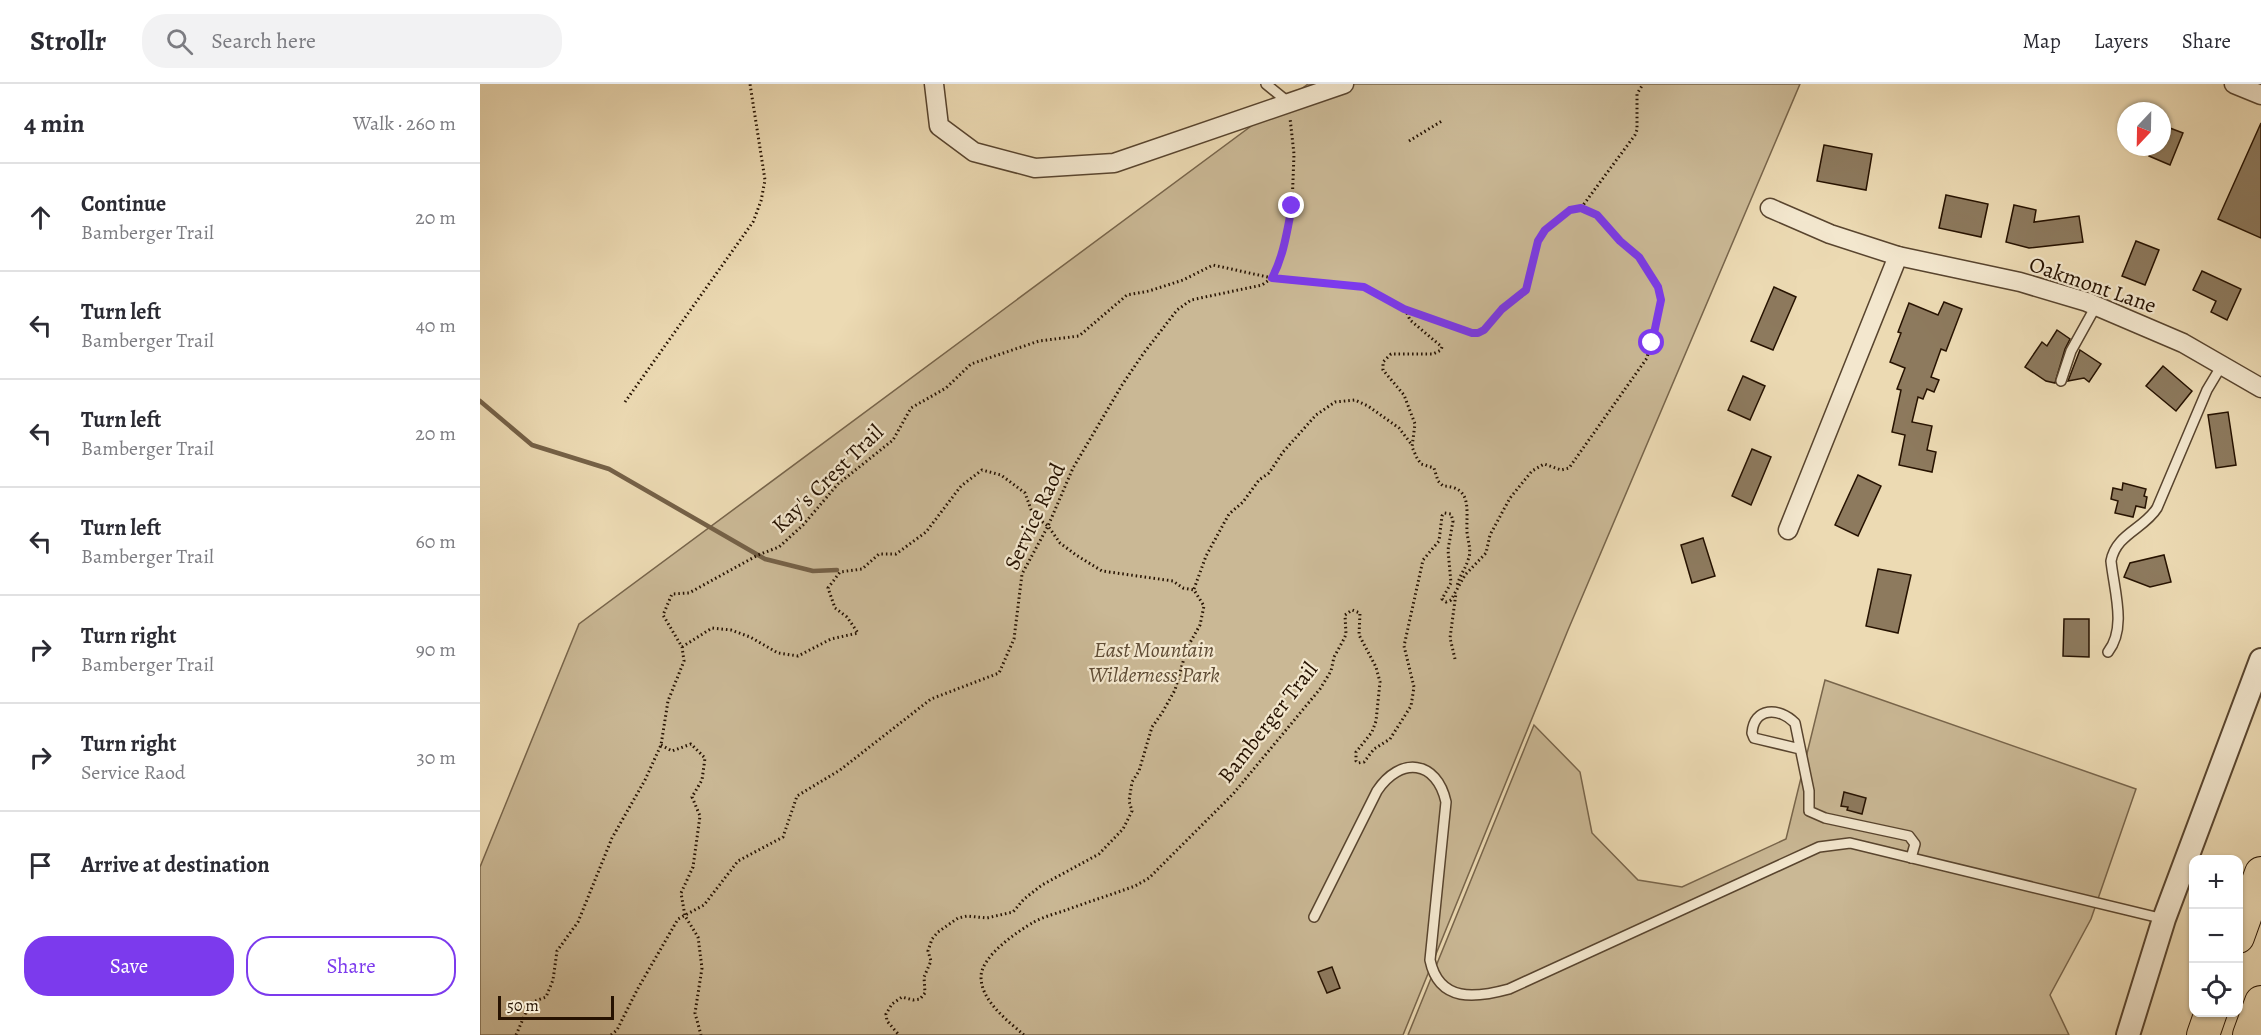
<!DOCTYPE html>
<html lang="en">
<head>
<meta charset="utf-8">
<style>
	body { margin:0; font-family:Alegreya,serif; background:#f2f2f3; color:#2b2b33 }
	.controls { position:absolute; right:18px; bottom:18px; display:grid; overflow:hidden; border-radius:12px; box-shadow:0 2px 4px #0004 }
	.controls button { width:54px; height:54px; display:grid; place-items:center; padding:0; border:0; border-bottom:2px solid #e1e1e2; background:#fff; color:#2b2b33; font:30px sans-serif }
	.compass { position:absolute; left:1637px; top:18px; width:54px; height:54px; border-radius:50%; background:#fff; box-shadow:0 2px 4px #0004; rotate:202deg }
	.scale { position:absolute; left:18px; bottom:15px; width:116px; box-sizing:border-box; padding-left:6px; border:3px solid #261201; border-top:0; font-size:16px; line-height:21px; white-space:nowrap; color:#261201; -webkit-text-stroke:4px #f3e7ce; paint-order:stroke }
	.stop { position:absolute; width:18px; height:18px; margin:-14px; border:4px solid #7c3aed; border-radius:50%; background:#fff }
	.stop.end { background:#7c3aed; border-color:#fff; box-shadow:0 2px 6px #0008 }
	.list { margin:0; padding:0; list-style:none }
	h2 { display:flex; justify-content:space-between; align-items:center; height:78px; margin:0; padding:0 24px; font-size:26px }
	h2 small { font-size:20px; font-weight:400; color:#7c7c81 }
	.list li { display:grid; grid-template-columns:39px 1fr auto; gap:18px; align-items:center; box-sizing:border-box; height:108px; padding:0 24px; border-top:2px solid #e1e1e2 }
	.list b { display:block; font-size:22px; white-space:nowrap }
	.list p { margin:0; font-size:20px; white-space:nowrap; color:#7c7c81 }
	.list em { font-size:20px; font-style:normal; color:#7c7c81 }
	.actions { display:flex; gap:12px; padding:18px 24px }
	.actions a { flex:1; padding:14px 0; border:2px solid #7c3aed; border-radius:24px; text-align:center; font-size:21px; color:#7c3aed }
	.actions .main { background:#7c3aed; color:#fff }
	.icon { flex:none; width:33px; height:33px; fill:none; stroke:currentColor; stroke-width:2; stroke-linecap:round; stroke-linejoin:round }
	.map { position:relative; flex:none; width:1781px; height:951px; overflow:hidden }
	header { display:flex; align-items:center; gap:36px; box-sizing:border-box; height:84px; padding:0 30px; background:#fff; border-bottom:2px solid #e1e1e2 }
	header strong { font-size:28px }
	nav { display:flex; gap:33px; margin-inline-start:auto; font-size:21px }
	.search { width:420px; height:54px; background:#f2f2f3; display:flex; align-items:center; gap:15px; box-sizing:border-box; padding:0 21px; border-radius:24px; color:#7c7c81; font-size:22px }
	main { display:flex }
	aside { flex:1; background:#fff }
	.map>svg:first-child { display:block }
	.green { fill:#cab895; stroke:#78654b; stroke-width:1.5 }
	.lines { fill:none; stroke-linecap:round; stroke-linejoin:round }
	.stream { stroke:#756147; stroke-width:4.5 }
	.building { fill:#8d7a5e; stroke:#261201; stroke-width:1.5 }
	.service-casing { stroke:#58442e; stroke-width:12 }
	.minor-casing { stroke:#58442e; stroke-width:21 }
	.tertiary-casing { stroke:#58442e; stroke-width:26 }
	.motorway-casing { stroke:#261201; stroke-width:34 }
	.path { stroke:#261201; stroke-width:3; stroke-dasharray:1.5 3; stroke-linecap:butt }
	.service { stroke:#f3e7ce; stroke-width:9 }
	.minor { stroke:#f3e7ce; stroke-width:18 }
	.tertiary { stroke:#f3e7ce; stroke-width:22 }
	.motorway { stroke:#ecdab3; stroke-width:32 }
	.route { stroke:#7c3aed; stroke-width:8 }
	.labels { text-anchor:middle; stroke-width:4.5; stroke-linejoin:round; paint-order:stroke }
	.street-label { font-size:22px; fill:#261201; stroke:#f3e7ce }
	.park-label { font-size:22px; font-style:italic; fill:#5f4c35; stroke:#f3e7ce }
</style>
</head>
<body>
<header>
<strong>Strollr</strong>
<div class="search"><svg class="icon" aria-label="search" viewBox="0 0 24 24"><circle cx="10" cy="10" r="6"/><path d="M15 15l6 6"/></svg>Search here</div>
<nav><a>Map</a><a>Layers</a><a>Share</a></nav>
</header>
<main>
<aside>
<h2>4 min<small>Walk · 260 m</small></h2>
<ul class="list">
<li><svg class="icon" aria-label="ahead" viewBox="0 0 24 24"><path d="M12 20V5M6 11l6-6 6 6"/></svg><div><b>Continue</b><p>Bamberger Trail</p></div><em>20 m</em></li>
<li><svg class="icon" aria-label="left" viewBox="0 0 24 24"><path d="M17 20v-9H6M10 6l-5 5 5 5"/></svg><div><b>Turn left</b><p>Bamberger Trail</p></div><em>40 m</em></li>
<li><svg class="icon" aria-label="left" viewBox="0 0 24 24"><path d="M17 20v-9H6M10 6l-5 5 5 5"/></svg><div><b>Turn left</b><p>Bamberger Trail</p></div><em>20 m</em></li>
<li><svg class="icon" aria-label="left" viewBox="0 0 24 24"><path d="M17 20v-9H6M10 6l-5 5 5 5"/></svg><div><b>Turn left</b><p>Bamberger Trail</p></div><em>60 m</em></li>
<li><svg class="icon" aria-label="right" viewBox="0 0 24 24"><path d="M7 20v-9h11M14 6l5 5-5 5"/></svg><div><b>Turn right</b><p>Bamberger Trail</p></div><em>90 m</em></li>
<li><svg class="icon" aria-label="right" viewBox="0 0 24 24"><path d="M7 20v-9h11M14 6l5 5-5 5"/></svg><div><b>Turn right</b><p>Service Raod</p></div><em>30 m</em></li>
<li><svg class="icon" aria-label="arrive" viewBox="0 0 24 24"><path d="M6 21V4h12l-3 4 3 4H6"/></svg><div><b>Arrive at destination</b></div></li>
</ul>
<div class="actions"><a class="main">Save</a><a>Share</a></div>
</aside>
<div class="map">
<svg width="1781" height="951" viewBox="0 0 1781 951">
	<rect width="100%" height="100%" fill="#ecdab3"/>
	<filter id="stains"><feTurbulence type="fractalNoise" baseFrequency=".00333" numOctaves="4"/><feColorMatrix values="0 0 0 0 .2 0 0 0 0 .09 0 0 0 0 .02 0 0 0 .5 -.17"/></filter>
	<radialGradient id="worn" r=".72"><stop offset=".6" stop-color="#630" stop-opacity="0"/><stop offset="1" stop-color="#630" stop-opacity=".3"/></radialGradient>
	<g class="green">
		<path d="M828,0H1320L1088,546L923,951H0V783L99,540Z"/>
		<path d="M1345,596L1656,705L1611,835L1570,911L1589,951H928L1054,641L1100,688L1112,749L1158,796L1202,803L1306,755Z"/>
	</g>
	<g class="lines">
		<path class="stream" d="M0,317L52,361L129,385L285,475L333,487L357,486"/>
	</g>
	<g class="building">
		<path d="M1781,39V154L1738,135Z"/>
		<path d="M1682,41L1703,49L1690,81L1669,72L1673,63H1682Z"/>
		<path d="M1344,61L1392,70L1386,106L1337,97Z"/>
		<path d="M1466,111L1508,120L1501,153L1459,144Z"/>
		<path d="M1534,121L1556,126L1554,138L1599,132L1603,158L1549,164L1526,158Z"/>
		<path d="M1656,157L1679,166L1665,201L1642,192Z"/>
		<path d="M1722,187L1761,205L1747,236L1731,228L1736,217L1713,206Z"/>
		<path d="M1294,203L1316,213L1293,266L1271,257Z"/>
		<path d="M1464,218L1482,225L1466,267L1461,265L1451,293L1459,296L1454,308L1447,305L1443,315L1438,313L1432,338L1452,342L1447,366L1456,368L1452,388L1419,381L1425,351L1412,348L1421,306L1417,305L1425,284L1410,278L1421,249L1418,248L1429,219L1458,231Z"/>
		<path d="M1577,246L1590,255L1585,265L1575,299L1566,297L1545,283L1562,258L1567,262Z"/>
		<path d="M1600,266L1621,280L1609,298L1604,294L1588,297Z"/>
		<path d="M1683,282L1712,307L1696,327L1666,302Z"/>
		<path d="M1263,292L1285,302L1270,336L1248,326Z"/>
		<path d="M1748,328L1756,381L1736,384L1728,331Z"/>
		<path d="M1272,365L1291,373L1271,421L1252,412Z"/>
		<path d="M1378,391L1401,402L1378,452L1355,441Z"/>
		<path d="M1643,399L1666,405L1664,412L1667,413L1665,424L1656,422L1653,433L1635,429L1638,417L1631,415L1633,404L1642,406Z"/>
		<path d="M1223,454L1235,492L1212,499L1201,461Z"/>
		<path d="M1684,471L1691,498L1670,503L1644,493L1650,479Z"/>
		<path d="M1398,485L1431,491L1418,549L1386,542Z"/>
		<path d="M1584,535H1609V573L1583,572Z"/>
		<path d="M1364,708L1386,714L1382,730L1367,726L1368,723L1361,722Z"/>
		<path d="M852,883L860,904L847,909L838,888Z"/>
	</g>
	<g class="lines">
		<defs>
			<g id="service">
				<path d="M786,0L808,18"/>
				<path d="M1581,297L1591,267L1616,222"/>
				<path d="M1628,568C1647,544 1634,506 1631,477C1636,450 1664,445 1677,424L1727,306L1742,281"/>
				<path d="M1320,665L1274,654L1272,649C1274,623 1299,623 1315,639L1329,707V727L1345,734L1429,752L1435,760L1431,774"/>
				<path d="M834,833L897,707C920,672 957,676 966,718L950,876C959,919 996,914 1029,905L1339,763L1370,759L1684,835"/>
			</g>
			<g id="minor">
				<path d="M454,0L459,42L494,68L555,84L634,79L864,0"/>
				<path d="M1754,0L1781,11"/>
				<path d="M1290,124L1350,150L1418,172L1540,198L1607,218L1703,259L1781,304"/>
				<path d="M1308,446L1418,172"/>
			</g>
			<path id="tertiary" d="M1648,951L1684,835L1781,576"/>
			<g id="motorway">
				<path d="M1758,853L1781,789"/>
				<path d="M1723,951L1731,928"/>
				<path d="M1769,951L1781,918"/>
			</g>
		</defs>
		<use href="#service" class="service-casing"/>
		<use href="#minor" class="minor-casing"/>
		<use href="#tertiary" class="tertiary-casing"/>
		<use href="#motorway" class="motorway-casing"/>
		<g class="path">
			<path d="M929,57L962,37"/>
			<path d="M1101,124L1155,51L1157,46V10L1163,0"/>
			<path d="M925,225L930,236L962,263L961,266L953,270H911L903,278V286L924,311L935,340L932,363L937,374L941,380L954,384L958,397L963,402C993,403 986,426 987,448C988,458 992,467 988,476C985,486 979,492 977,503"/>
			<path d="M145,318L273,138L281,117L285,96L270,0"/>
			<path d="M714,505L726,472L749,430L763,418L779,396L789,389L803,368L836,331L855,318L875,316L888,322L919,344L932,361"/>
			<path d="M202,563L232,544L251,546L270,553L298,569L318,572L351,555L378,549L367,533L355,524L348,504L360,488L382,485L399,470H416L446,448L481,402L502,386L521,391L545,409L553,431L568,442L580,459L596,471L622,487L693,497L703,504L714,506L724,522L720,541L707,564L695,606L682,629L672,643L659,687L652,698L649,717L652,727L643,745L619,770L562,801L544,815L533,828L507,834L487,832L478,834L458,848L452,855L448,867L451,877L444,893L445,909L440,915L433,916L422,913L412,920L406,930L407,937L419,951"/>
			<path d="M975,575L970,554L976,509"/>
			<path d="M181,661L192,667L211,660L225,674L222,696L212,713L220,732L213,783L201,809L205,832L218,853L222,884L215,929L221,951"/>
			<path d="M36,951L50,919L66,913L73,896L77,867L98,838L132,754L165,696L181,661L188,617L204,577L202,563L183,531L192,510L209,509L278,471L299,463L323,441L358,400L413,356L431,324L466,304L491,280L559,257L599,252L647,211L669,207L703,196L733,181L792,194L884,203L925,225L992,249L1004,246L1022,225L1043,211L1046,206L1050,185L1054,178L1058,157L1061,151L1082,131L1090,126L1101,124L1117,131L1140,157L1159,173L1178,203L1181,216L1167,274L1089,384L1081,386L1064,380L1052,387L1030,414L1010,451L1006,469L985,491L971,516L966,518L962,515L971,499L968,466L973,437L971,430L964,429L962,432L959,457L943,476L924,562L934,603L931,622L910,655L894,665L884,678L878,679L876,677V668L892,648L896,637L900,598L896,583L879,551L880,529L872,526L865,531L866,550L864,555L854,573L851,587L840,605L753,710L669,794L655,802C633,810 611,817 589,825C578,829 565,832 554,838C538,847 501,872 501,893C501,917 528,937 544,951"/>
			<path d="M131,951L137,946L157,906L198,835L224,821L258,777L303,753L317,712L360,686L451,615L519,589L534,555L542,490L568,442L593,384L642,301L663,270L697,226L711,216L782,201L792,194L800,179L804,163L812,122L814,70L810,34"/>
		</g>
		<use href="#service" class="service"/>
		<use href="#minor" class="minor"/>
		<use href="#tertiary" class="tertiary"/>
		<use href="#motorway" class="motorway"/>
	</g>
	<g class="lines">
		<path class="route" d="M812,122C807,147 804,171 792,194L884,203L924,225L992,249H998L1004,246L1022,225L1046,206L1058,157L1065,146L1090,126L1101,124L1117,131L1140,157L1159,173L1178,203L1181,216L1172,259"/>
	</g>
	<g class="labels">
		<g class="street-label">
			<text transform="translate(1613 200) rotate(19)" y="8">Oakmont Lane</text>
			<text transform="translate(347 394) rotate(-44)" y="8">Kay's Crest Trail</text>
			<text transform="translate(554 432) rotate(-65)" y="8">Service Raod</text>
			<text transform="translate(787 638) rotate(-52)" y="8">Bamberger Trail</text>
		</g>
		<g class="park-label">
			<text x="674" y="573">East Mountain<tspan x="674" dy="25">Wilderness Park</tspan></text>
		</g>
	</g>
	<rect width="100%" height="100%" filter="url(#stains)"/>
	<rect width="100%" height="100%" fill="url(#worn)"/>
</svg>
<div class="controls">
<button>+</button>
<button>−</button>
<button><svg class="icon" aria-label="locate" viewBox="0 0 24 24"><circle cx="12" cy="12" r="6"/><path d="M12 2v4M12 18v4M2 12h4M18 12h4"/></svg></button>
</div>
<svg class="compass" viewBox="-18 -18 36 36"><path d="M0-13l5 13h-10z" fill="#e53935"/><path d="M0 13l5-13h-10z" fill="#7c7c81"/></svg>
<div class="scale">50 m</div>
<div class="stop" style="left:1172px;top:259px"></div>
<div class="stop end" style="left:812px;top:122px"></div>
</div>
</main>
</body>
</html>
